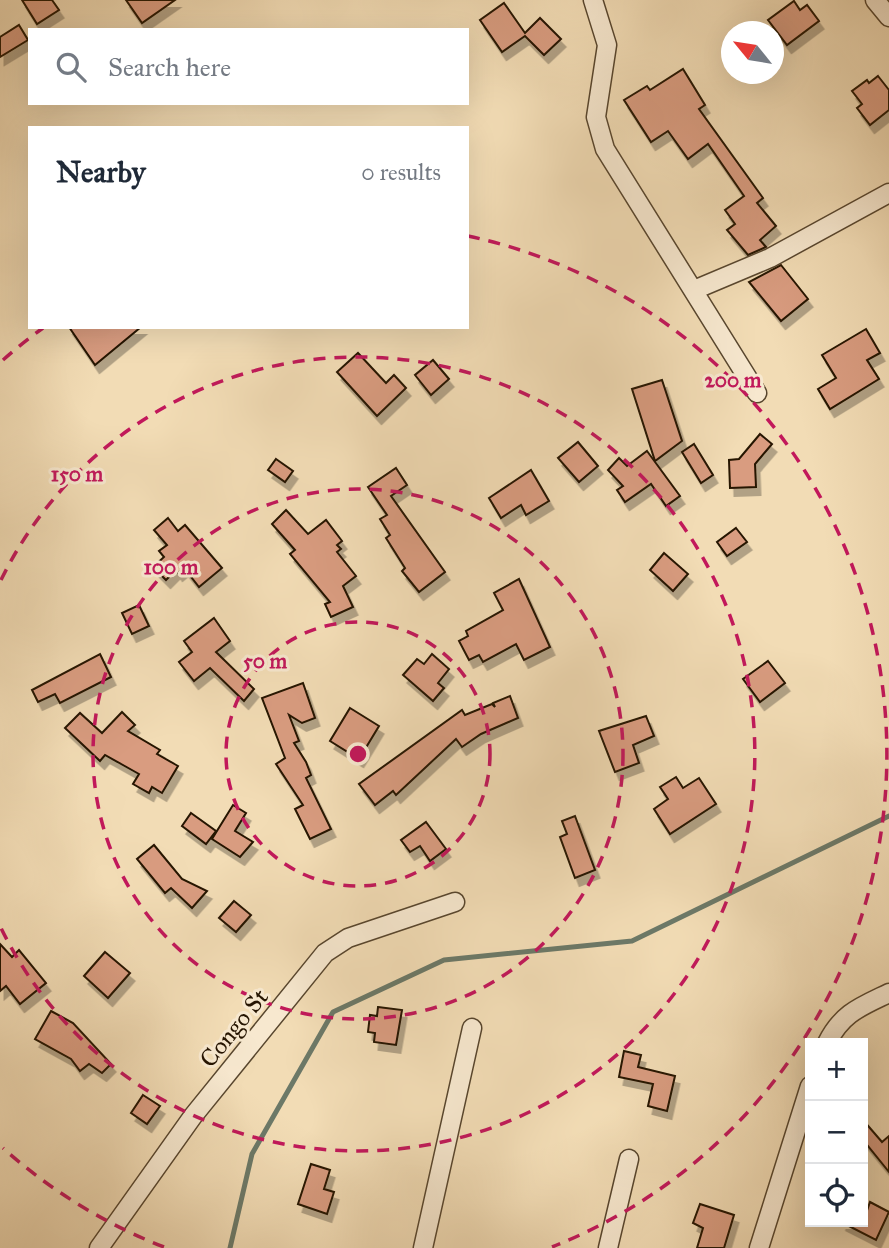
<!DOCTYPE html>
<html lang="en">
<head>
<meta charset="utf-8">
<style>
	body { margin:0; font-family:"IM FELL Great Primer",serif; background:#f6f6f7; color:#1f2937 }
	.controls { position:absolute; right:21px; bottom:21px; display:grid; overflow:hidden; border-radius:0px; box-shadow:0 7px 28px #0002 }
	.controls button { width:63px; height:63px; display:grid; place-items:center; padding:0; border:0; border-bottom:2px solid #e0e1e3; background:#fff; color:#1f2937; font:35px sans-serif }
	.compass { position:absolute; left:721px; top:21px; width:63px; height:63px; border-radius:50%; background:#fff; box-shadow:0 7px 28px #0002; rotate:300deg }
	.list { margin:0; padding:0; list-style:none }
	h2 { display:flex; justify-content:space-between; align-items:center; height:91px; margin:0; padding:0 28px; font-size:30px }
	h2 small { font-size:23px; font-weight:400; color:#747a83 }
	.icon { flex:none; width:38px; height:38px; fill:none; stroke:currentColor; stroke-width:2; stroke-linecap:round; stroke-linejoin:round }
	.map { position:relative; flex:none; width:889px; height:1248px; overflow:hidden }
	.search { position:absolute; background:#fff; box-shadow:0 7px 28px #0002; left:28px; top:28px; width:441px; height:77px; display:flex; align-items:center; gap:18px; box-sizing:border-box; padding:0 24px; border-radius:0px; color:#747a83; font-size:26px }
	.panel { position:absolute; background:#fff; box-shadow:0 7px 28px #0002; left:28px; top:126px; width:441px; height:203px; border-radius:0px }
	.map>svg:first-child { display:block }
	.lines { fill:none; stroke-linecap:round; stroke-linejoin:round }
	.stream { stroke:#6c7968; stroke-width:5 }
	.building { fill:#d99c80; stroke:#251401; stroke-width:2; filter:url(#shadow) }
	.street-casing { stroke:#58462e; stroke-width:21 }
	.street { stroke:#f7e8cf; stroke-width:18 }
	.ring { fill:none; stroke:#c2185b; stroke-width:3.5; stroke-dasharray:12 9 }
	.labels { text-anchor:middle; stroke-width:6; stroke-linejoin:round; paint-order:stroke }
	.street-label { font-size:24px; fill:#251401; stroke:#f7e8cf }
	.centre { fill:#c2185b; stroke:#f7e8cf; stroke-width:3.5 }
	.ring-label { font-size:21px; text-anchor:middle; font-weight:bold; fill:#c2185b; stroke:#f7e8cf; stroke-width:6; stroke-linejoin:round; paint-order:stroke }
</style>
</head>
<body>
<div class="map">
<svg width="889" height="1248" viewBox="0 0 889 1248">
	<defs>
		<filter id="shadow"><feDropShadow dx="4.5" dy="8" stdDeviation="0" flood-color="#0004"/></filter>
	</defs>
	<rect width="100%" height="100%" fill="#f2dcb5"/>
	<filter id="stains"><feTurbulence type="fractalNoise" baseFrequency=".00286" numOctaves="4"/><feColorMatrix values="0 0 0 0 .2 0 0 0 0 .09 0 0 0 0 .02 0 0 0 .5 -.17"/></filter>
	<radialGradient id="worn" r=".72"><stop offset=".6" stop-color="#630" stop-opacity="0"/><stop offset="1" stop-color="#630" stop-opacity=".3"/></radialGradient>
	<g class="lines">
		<path class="stream" d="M230,1248L252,1154L333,1012L444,960L632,941L889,816"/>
	</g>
	<g class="building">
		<path d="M22,0H52L59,10L37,24Z"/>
		<path d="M126,0H175L142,23Z"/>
		<path d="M794,1L800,10L807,5L819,21L787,45L768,20Z"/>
		<path d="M504,3L525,33L540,18L561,39L544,55L525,36L502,52L480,20Z"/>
		<path d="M19,25L28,40L0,57V37Z"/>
		<path d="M683,69L705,105L699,109L763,198L757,203L776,226L760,240L766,247L748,255L727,230L735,224L725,210L744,196L708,144L688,159L668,131L651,142L624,100L647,86L650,90Z"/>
		<path d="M878,76L889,90V110L870,125L857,108L862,104L852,91L867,80L869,83Z"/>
		<path d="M781,265L808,299L781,321L749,282Z"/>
		<path d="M69,327H141L95,365Z"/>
		<path d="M866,329L880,353L867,360L879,379L830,409L818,389L836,378L822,355Z"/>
		<path d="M358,353L386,383L394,375L406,388L377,416L337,372Z"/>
		<path d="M433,360L449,379L431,395L415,375Z"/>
		<path d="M662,380L682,441L655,461L632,389Z"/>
		<path d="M760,434L772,444L755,464L756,487L730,488L729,460L739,459Z"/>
		<path d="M578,442L598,466L579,482L558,458Z"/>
		<path d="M694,444L713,475L701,483L682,452Z"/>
		<path d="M647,451L680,496L666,506L651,484L625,502L617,490L623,486L608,470L619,458L627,466Z"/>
		<path d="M276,459L293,471L285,482L268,470Z"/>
		<path d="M396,468L407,485L391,496L445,572L419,592L402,571L405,568L386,538L390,535L380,519L387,515L368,487Z"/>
		<path d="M531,470L549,501L526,515L521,505L501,518L489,498Z"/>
		<path d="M286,510L308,534L326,520L342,541L337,545L341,549L337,552L356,576L343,586L353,607L331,617L325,604L330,602L290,554L295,550L272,524Z"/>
		<path d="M168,518L178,531L185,525L222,568L199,587L184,568L178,573L176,570L166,580L153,567L164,557L159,551L167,545L154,530Z"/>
		<path d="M736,528L747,542L727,556L717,542Z"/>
		<path d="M664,553L688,574L673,591L650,570Z"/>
		<path d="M519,579L550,647L524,660L516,644L483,662L479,655L469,660L459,641L468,636L466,631L503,610L494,593Z"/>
		<path d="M139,605L149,626L132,634L122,613Z"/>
		<path d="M214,618L230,641L216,652L254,689L244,701L210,668L194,681L179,662L192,652L184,641Z"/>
		<path d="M100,654L111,677L60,703L55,694L38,702L32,690Z"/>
		<path d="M432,654L449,669L438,683L444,688L433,701L403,675L417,659L424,664Z"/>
		<path d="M768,661L785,683L760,702L743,679Z"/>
		<path d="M303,683L315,718L302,723L289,715L299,741L294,743L306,762L311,775L306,778L331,829L310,839L295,809L303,805L276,764L285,758L262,698Z"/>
		<path d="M510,696L518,718L481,734L462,747L456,739L396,795L393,791L375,805L359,784L462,710L465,715L492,704L495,707L493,703Z"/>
		<path d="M350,708L379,726L359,759L330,741Z"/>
		<path d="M122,712L135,725L128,731L160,750L157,754L178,766L162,793L152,787L149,793L133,784L139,774L105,755L100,761L65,728L80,713L102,733Z"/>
		<path d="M646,716L654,736L633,745L639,763L615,772L599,731Z"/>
		<path d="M676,777L683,788L699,778L716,804L670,834L654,809L668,799L660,787Z"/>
		<path d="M233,805L246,813L235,831L253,842L240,857L212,839Z"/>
		<path d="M191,813L216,831L206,844L182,826Z"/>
		<path d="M575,816L595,870L575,878L560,837L567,834L562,821Z"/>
		<path d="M426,822L446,849L430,861L420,846L410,852L401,840Z"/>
		<path d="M154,845L182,879L207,891L192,908L171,888L165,893L137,859Z"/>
		<path d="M234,901L251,915L236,932L219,918Z"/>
		<path d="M0,944L12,957L19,950L46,983L20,1004L6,986L0,991Z"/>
		<path d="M105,952L130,973L108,998L84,976Z"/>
		<path d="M378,1007L402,1010L396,1045L374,1042L375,1033L368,1032L370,1015L377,1016Z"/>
		<path d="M51,1011L73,1023L111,1064L102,1073L89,1064L80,1071L71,1059L35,1039Z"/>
		<path d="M624,1051L641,1055L638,1067L675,1076L667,1111L648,1106L653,1084L619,1077Z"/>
		<path d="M143,1095L160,1106L147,1124L131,1113Z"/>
		<path d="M863,1120L882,1142L889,1136V1172L863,1140Z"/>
		<path d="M311,1164L330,1170L324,1189L334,1192L327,1214L298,1204Z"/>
		<path d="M870,1202L889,1212L876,1240L841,1222H863Z"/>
		<path d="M700,1204L734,1215L724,1248H697L703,1228L693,1223Z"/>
	</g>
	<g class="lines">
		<defs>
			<g id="street">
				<path d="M593,0L607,45L596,117L605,149L757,393"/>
				<path d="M875,0L889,17"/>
				<path d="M694,290L770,258L889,193"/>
				<path d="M827,1043C842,1013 860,1007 889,993"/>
				<path d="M99,1248L193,1116L325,953L348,938L455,902"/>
				<path d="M423,1248L472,1028"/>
				<path d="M608,1248L629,1159"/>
				<path d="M759,1248L810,1086"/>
			</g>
		</defs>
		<use href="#street" class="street-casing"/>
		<use href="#street" class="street"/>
	</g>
	<g class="ring">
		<circle cx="358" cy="754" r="132"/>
		<circle cx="358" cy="754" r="265"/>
		<path d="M1 580A397 397 0 1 1 1 928"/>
		<path d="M164 1247A530 530 0 0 1 3 1148M3 360A530 530 0 0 1 43 328M468 236A530 530 0 0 1 552 1247"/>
	</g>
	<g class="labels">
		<g class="street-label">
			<text transform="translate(234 1028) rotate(-51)" y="8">Congo St</text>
		</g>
	</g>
	<circle cx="358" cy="754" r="10" class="centre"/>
	<g class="ring-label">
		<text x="733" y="387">200 m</text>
		<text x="77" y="481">150 m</text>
		<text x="171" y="574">100 m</text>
		<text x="265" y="668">50 m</text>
	</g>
	<rect width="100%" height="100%" filter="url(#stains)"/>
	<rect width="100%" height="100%" fill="url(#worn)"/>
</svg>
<div class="controls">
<button>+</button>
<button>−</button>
<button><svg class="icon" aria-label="locate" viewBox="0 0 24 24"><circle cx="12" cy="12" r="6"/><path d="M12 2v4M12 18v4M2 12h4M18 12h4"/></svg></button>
</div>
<svg class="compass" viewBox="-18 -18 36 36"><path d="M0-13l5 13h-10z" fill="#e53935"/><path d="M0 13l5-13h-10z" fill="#747a83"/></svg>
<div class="search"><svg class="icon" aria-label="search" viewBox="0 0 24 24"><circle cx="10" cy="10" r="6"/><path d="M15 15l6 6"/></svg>Search here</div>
<section class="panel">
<h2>Nearby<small>0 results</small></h2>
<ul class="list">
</ul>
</section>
</div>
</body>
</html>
